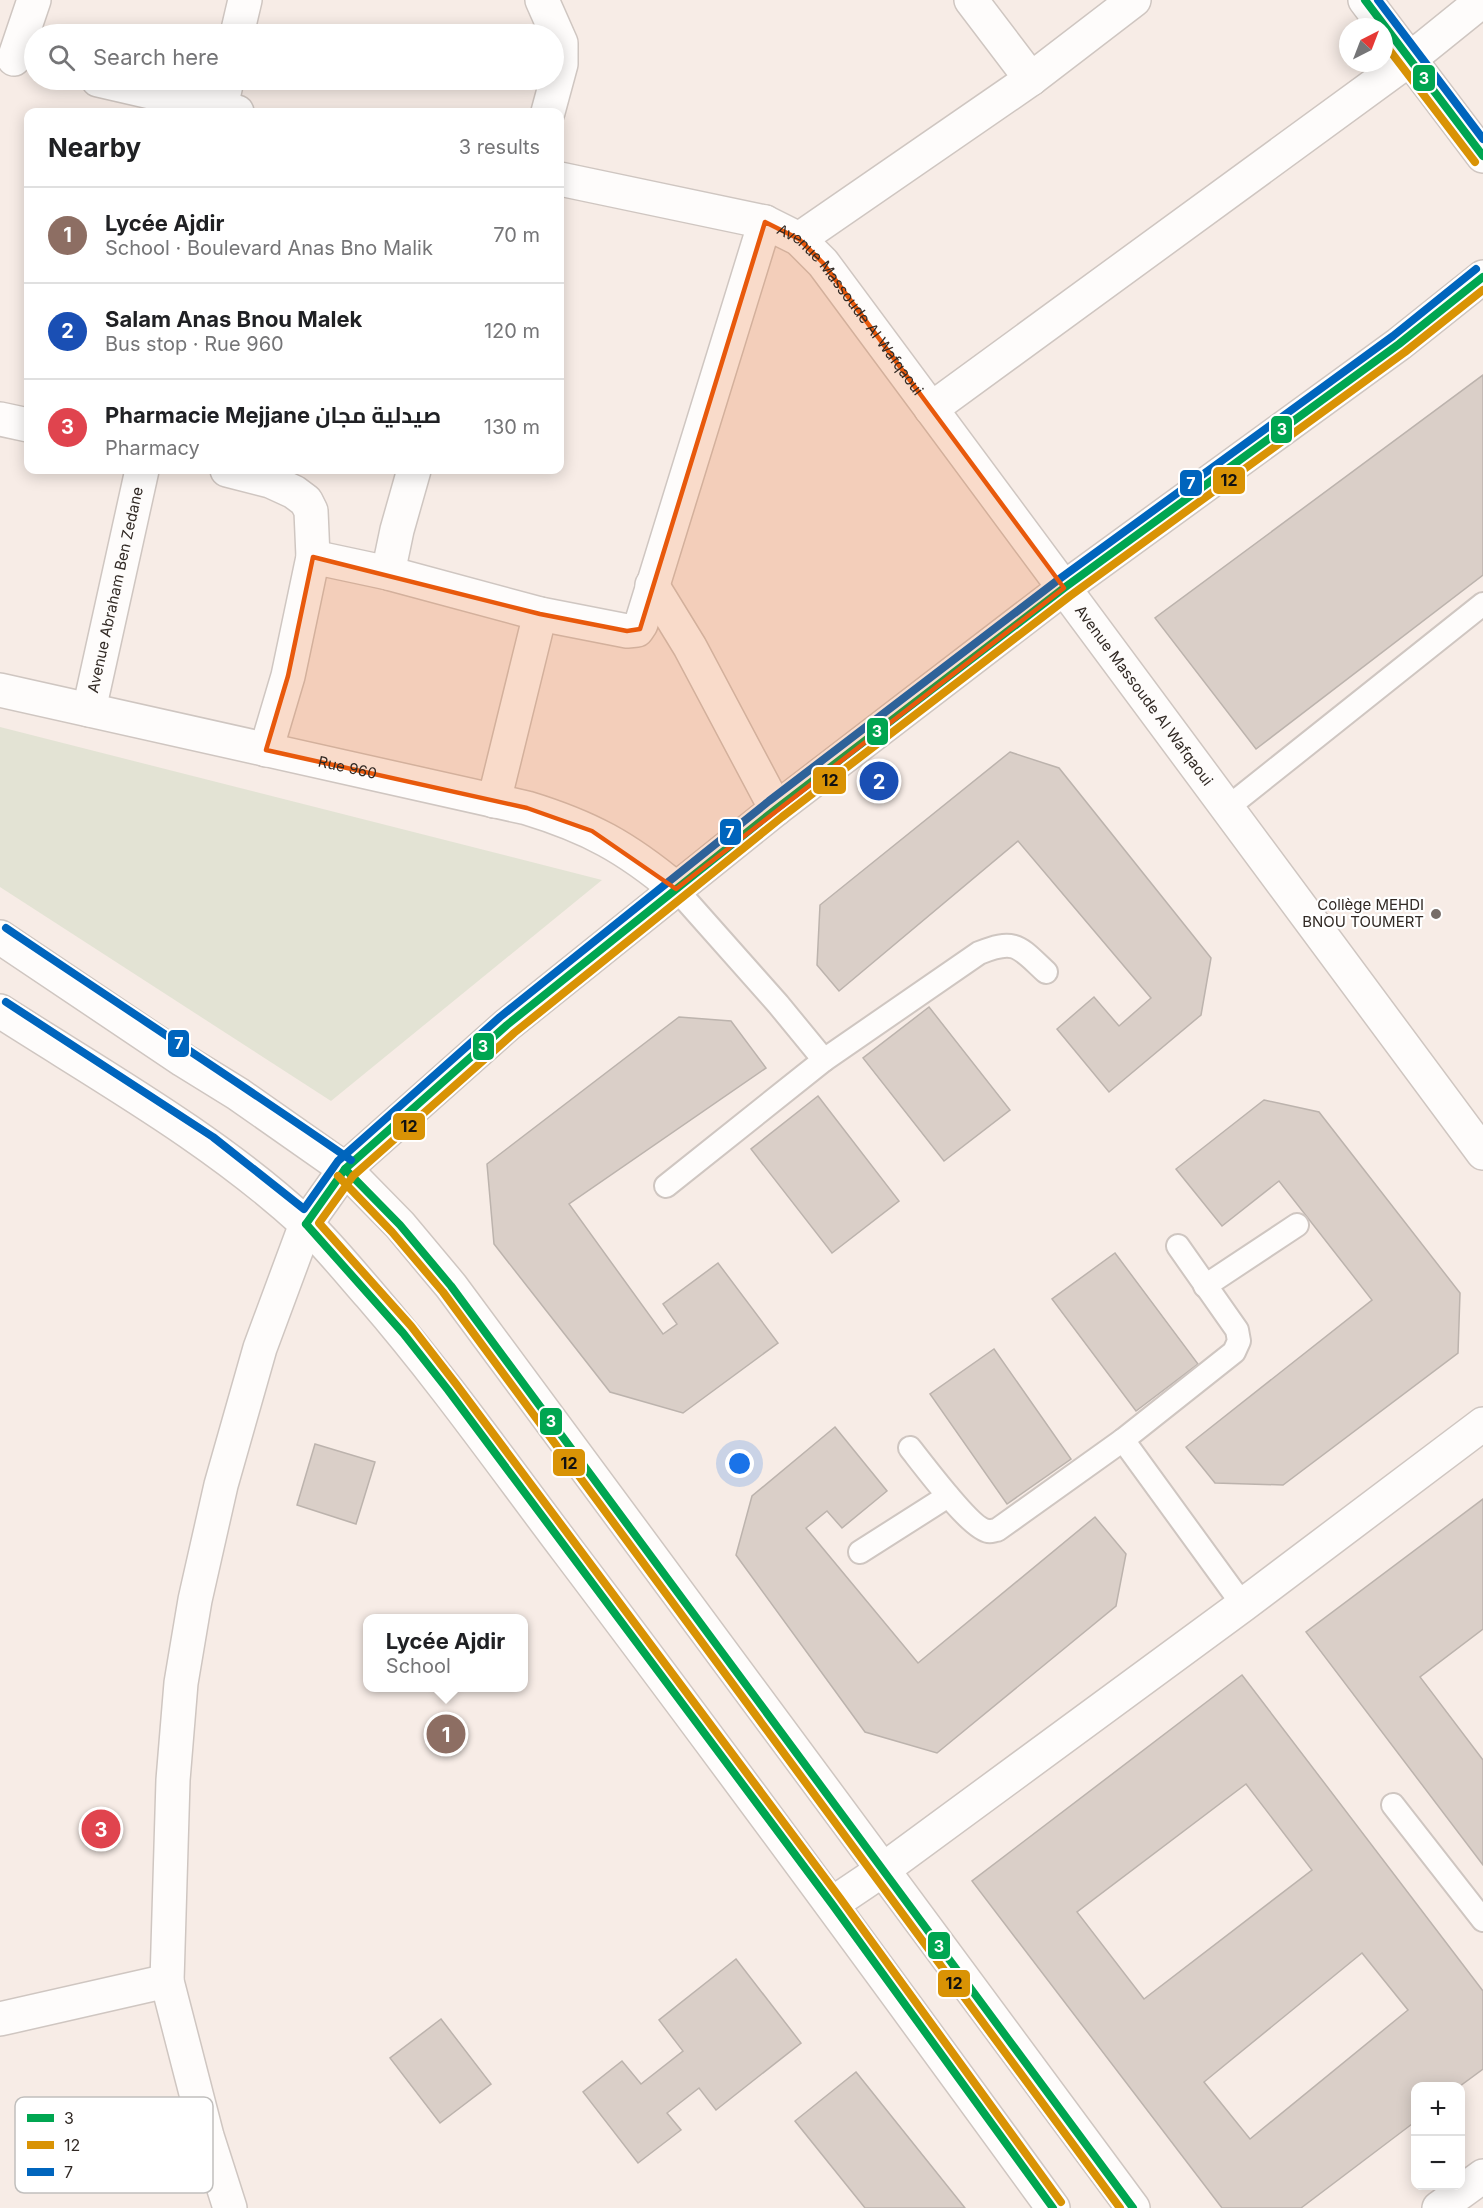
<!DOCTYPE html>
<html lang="en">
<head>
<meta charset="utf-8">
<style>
	body { margin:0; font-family:Inter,Cairo,sans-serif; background:#f2f2f2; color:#202124 }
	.controls { position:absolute; right:18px; bottom:18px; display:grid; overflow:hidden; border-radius:12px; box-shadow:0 3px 15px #0003 }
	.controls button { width:54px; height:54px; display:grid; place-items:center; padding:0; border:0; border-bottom:2px solid #e0e0e0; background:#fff; color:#202124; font:30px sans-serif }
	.compass { position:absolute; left:1339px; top:18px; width:54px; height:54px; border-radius:50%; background:#fff; box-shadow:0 3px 15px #0003; rotate:42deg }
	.you { position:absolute; left:740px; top:1464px; width:21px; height:21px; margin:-15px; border:4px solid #fff; border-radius:50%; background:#1a73e8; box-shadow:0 0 0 9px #1a73e833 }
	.badge { display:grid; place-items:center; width:39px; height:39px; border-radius:50%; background:#d93025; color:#fff; font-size:20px; font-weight:700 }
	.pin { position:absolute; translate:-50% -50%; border:3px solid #fff; box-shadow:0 2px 6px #0006 }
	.popup { position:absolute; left:363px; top:1614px; width:165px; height:78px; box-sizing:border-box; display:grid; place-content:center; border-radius:12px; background:#fff; filter:drop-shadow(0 2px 4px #0005); font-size:20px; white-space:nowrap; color:#757577 }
	.popup b { font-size:22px; color:#202124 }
	.popup::after { content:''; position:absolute; left:50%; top:100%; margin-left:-12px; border:12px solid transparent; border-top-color:#fff }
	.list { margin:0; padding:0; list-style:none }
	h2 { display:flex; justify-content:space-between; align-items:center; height:78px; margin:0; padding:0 24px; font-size:26px }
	h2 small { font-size:20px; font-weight:400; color:#757577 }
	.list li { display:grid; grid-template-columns:39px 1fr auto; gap:18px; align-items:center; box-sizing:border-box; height:96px; padding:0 24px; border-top:2px solid #e0e0e0 }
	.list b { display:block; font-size:22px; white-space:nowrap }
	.list p { margin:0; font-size:20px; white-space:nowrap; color:#757577 }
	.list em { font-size:20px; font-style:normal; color:#757577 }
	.icon { flex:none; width:33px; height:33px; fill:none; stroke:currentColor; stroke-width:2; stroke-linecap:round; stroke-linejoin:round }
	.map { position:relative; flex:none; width:1483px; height:2208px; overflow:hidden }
	.search { position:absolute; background:#fff; box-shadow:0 3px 15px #0003; left:24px; top:24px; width:540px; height:66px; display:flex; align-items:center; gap:15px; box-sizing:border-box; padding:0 21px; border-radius:33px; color:#757577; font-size:22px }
	.panel { position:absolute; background:#fff; box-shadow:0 3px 15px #0003; left:24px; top:108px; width:540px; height:366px; border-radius:12px }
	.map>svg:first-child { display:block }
	.green { fill:#e3e3d4 }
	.building { fill:#dacfc8; stroke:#bcb3ad; stroke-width:1.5; fill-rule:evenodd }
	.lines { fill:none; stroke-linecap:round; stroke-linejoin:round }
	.lane-casing { stroke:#cfc6c1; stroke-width:26 }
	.street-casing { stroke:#cfc6c1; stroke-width:36 }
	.secondary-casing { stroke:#cfc6c1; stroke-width:36 }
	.lane { stroke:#fefcfb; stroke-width:22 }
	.street { stroke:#fefcfb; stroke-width:33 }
	.secondary { stroke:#fefcfb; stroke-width:33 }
	.bus-1-casing { stroke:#fff; stroke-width:12 }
	.bus-2-casing { stroke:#fff; stroke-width:12 }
	.bus-3-casing { stroke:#fff; stroke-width:12 }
	.bus-1 { stroke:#00a651; stroke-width:8 }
	.bus-2 { stroke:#d99305; stroke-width:8 }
	.bus-3 { stroke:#0065bd; stroke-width:8 }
	.marked { fill:#e8590c; fill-opacity:0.2; stroke:#e8590c; stroke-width:4.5; stroke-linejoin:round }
	.poi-dot { fill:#766d68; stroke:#fff; stroke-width:2 }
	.labels { text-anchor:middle; stroke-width:4.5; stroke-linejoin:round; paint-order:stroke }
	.street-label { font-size:15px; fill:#312924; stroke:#fff }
	.poi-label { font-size:15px; fill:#312924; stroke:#fff; text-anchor:end }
	.key { fill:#fff; stroke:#c1bfbd; stroke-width:1.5 }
	.key-label { font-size:16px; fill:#312924 }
	.line-badge { stroke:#fff; stroke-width:2 }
	.badge-label { font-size:16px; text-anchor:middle; font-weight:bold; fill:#fff }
	.pale-badge-label { font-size:16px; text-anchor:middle; font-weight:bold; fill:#111 }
</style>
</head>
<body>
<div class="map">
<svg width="1483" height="2208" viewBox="0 0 1483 2208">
	<rect width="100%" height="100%" fill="#f7ece6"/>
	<path class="green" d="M0,727L602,880L331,1101L0,887Z"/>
	<g class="building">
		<path d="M1483,375V575L1256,749L1155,618Z"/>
		<path d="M1010,752L1059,768L1211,958L1201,1015L1109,1092L1057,1029L1094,997L1119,1026L1151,998L1018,841L839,991L817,965L820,905Z"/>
		<path d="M929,1007L1010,1110L944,1161L863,1058Z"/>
		<path d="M679,1017L731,1021L766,1068L569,1204L663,1334L677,1324L663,1304L718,1263L778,1343L683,1413L610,1392L494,1244L487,1164Z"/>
		<path d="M818,1096L899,1201L832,1253L751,1149Z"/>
		<path d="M1264,1100L1319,1112L1460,1293L1458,1353L1283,1485L1215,1483L1186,1447L1372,1300L1279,1181L1222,1226L1176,1169Z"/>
		<path d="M1115,1253L1198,1364L1136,1411L1052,1299Z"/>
		<path d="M994,1349L1071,1459L1007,1504L930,1394Z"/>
		<path d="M835,1427L887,1491L842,1528L827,1511L806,1528L918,1663L1095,1517L1126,1554L1116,1606L937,1753L865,1732L736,1555L752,1496Z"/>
		<path d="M315,1444L375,1462L356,1524L297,1505Z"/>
		<path d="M1483,1499V1629L1420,1677L1483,1760V1865L1306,1632Z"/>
		<path d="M1242,1675L1483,1991V2069L1460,2086H1416V2121L1301,2208H1222L972,1881ZM1246,1784L1312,1870L1144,1999L1077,1912ZM1362,1953L1408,2010L1250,2139L1204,2082Z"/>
		<path d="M736,1959L801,2043L716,2110L699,2088L667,2113L681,2130L638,2163L583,2092L622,2061L641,2084L683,2051L659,2020Z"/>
		<path d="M441,2019L491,2084L440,2123L390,2058Z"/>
		<path d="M856,2072L965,2208H865L795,2121Z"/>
	</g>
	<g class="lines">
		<defs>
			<g id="lane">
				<path d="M1227,808L1483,604"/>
				<path d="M824,1060L979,953C1016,938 1019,947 1046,972"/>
				<path d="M666,1186L824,1060L778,1004L676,889"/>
				<path d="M1205,1286L1297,1225"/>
				<path d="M1123,1440L1243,1605"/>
				<path d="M910,1448C922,1463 971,1529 988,1531C991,1532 994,1530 997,1530L1123,1440L1234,1352L1239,1341L1237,1330L1178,1246"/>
				<path d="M860,1552L948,1496"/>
				<path d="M1393,1805L1483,1920"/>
			</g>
			<g id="street">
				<path d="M542,0L561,43V64L548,112"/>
				<path d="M971,0L1031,79"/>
				<path d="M1365,0L1483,156"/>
				<path d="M237,34L245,0"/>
				<path d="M14,59L34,0"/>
				<path d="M98,80L237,112"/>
				<path d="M220,112L227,80"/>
				<path id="s1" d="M560,179L765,222L799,239L823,263L1483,1153"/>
				<path d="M799,239L1031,79L1134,0"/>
				<path d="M931,409L1410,59L1483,0"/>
				<path d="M0,419L28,425"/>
				<path d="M227,470L270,481L294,492L306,501L311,511L313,557L288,676L266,750"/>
				<path d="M313,557L388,573L540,614L627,631L637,630L641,624L765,222"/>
				<path d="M388,573L397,530L414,470"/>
				<path d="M652,585L690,647L776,809"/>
				<path id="s2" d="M0,690L527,808C589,827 626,847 676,889"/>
				<path id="s3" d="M89,710L142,470"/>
				<path d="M494,801L540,614"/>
				<path d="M832,1904L884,1869L1243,1605L1483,1424"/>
				<path d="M0,2019L167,1981"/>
				<path d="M230,2208L207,2136L167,1981L173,1780L181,1683L195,1600L221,1485L260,1348L306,1224L345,1169L507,1025L776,809L1064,588L1399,344L1483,277"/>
				<path d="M1439,2208L1483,2176"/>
			</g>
			<g id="secondary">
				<path d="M0,937L183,1060L238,1094L345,1169L400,1225L451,1286L1133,2208"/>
				<path d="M0,1011C103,1077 214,1139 305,1223C328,1245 349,1271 370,1295C441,1377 503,1465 568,1551C732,1768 893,1988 1053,2208"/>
			</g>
		</defs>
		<use href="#lane" class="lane-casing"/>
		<use href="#street" class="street-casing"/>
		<use href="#secondary" class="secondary-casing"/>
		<use href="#lane" class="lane"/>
		<use href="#street" class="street"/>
		<use href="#secondary" class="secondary"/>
		<defs>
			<g id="bus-1">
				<path d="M1365,0L1483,156"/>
				<path d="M345,1169L400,1225L451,1286L1133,2208"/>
				<path d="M306,1224L345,1169L507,1025L776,809L1064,588L1399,344L1483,277"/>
				<path d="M306,1224L403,1333L448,1390L832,1904L1053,2208"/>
			</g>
			<g id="bus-2">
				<path d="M1384,43L1475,162"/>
				<path d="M338,1176L392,1232L443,1292L1120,2208"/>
				<path d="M1061,2202L840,1898L456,1384L411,1326L319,1223L353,1176L514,1033L782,817L1070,596L1405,352L1483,290"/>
			</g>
			<g id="bus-3">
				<path d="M1378,0L1483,139"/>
				<path d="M6,928C121,1006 237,1081 351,1160"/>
				<path d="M6,1002L213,1137L304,1209L338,1161L500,1017L769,801L1058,580L1393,336L1476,269"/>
			</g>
		</defs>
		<use href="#bus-1" class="bus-1-casing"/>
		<use href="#bus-2" class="bus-2-casing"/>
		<use href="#bus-3" class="bus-3-casing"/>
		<use href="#bus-1" class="bus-1"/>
		<use href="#bus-2" class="bus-2"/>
		<use href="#bus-3" class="bus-3"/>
	</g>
	<path class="marked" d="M765,222L799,239L823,263L1064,588L676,889L592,831L527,808L266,750L288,676L313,557L540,614L627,631L640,629Z"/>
	<circle class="poi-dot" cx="1436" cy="914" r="6"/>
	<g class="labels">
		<g class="street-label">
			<text dy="5" stroke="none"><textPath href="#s1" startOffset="334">Avenue Massoude Al Wafqaoui</textPath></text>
			<text dy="5" stroke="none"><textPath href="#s3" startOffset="123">Avenue Abraham Ben Zedane</textPath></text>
			<text dy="5" stroke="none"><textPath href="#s1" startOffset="820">Avenue Massoude Al Wafqaoui</textPath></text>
			<text dy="5" stroke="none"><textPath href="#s2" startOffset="356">Rue 960</textPath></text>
		</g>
		<g class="poi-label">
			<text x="1424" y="910">Collège MEHDI<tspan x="1424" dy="17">BNOU TOUMERT</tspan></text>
		</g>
	</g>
	<rect x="15" y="2097" width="198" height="96" rx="9" class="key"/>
	<rect x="27" y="2114" width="27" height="8" fill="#00a651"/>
	<rect x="27" y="2141" width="27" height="8" fill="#d99305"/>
	<rect x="27" y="2168" width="27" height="8" fill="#0065bd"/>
	<g class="key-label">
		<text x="64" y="2124">3</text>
		<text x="64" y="2151">12</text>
		<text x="64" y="2178">7</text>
	</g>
	<g class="line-badge">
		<rect x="1412" y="64" width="24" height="28" rx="6" fill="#00a651"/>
		<rect x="1270" y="415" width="23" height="29" rx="6" fill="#00a651"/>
		<rect x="1212" y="466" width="34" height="29" rx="6" fill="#d99305"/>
		<rect x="1179" y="469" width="24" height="28" rx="6" fill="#0065bd"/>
		<rect x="866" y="717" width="23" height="29" rx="6" fill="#00a651"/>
		<rect x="812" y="766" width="35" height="29" rx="6" fill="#d99305"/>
		<rect x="719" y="818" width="23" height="28" rx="6" fill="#0065bd"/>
		<rect x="167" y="1029" width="23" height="29" rx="6" fill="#0065bd"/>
		<rect x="472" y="1032" width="23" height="29" rx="6" fill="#00a651"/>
		<rect x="392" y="1112" width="34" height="29" rx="6" fill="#d99305"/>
		<rect x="539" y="1407" width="24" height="29" rx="6" fill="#00a651"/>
		<rect x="552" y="1448" width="34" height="29" rx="6" fill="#d99305"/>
		<rect x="927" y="1931" width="24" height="29" rx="6" fill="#00a651"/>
		<rect x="937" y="1969" width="34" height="29" rx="6" fill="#d99305"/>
	</g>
	<g class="badge-label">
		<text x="1424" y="84">3</text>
		<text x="1282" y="435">3</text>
		<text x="1191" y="489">7</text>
		<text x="877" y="737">3</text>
		<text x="730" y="838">7</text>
		<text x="179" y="1049">7</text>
		<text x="483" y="1052">3</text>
		<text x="551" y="1427">3</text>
		<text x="939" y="1952">3</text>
	</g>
	<g class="pale-badge-label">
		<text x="1229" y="486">12</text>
		<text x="830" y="786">12</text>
		<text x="409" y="1132">12</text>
		<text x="569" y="1469">12</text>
		<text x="954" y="1989">12</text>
	</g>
</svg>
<div class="controls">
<button>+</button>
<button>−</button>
</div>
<svg class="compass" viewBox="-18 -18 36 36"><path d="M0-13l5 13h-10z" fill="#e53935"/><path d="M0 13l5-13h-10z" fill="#757577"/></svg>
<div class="you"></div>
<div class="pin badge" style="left:446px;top:1734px;background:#8d6e63">1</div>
<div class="popup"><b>Lycée Ajdir</b>School</div>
<div class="pin badge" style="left:879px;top:781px;background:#1a4fb4">2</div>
<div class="pin badge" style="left:101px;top:1829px;background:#e0444e">3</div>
<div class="search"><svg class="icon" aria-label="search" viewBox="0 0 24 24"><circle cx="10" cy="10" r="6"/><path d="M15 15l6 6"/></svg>Search here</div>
<section class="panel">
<h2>Nearby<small>3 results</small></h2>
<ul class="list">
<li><span class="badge" style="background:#8d6e63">1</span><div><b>Lycée Ajdir</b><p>School · Boulevard Anas Bno Malik</p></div><em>70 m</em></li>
<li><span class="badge" style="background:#1a4fb4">2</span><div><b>Salam Anas Bnou Malek</b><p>Bus stop · Rue 960</p></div><em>120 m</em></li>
<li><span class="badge" style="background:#e0444e">3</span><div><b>Pharmacie Mejjane صيدلية مجان</b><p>Pharmacy</p></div><em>130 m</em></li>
</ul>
</section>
</div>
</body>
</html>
